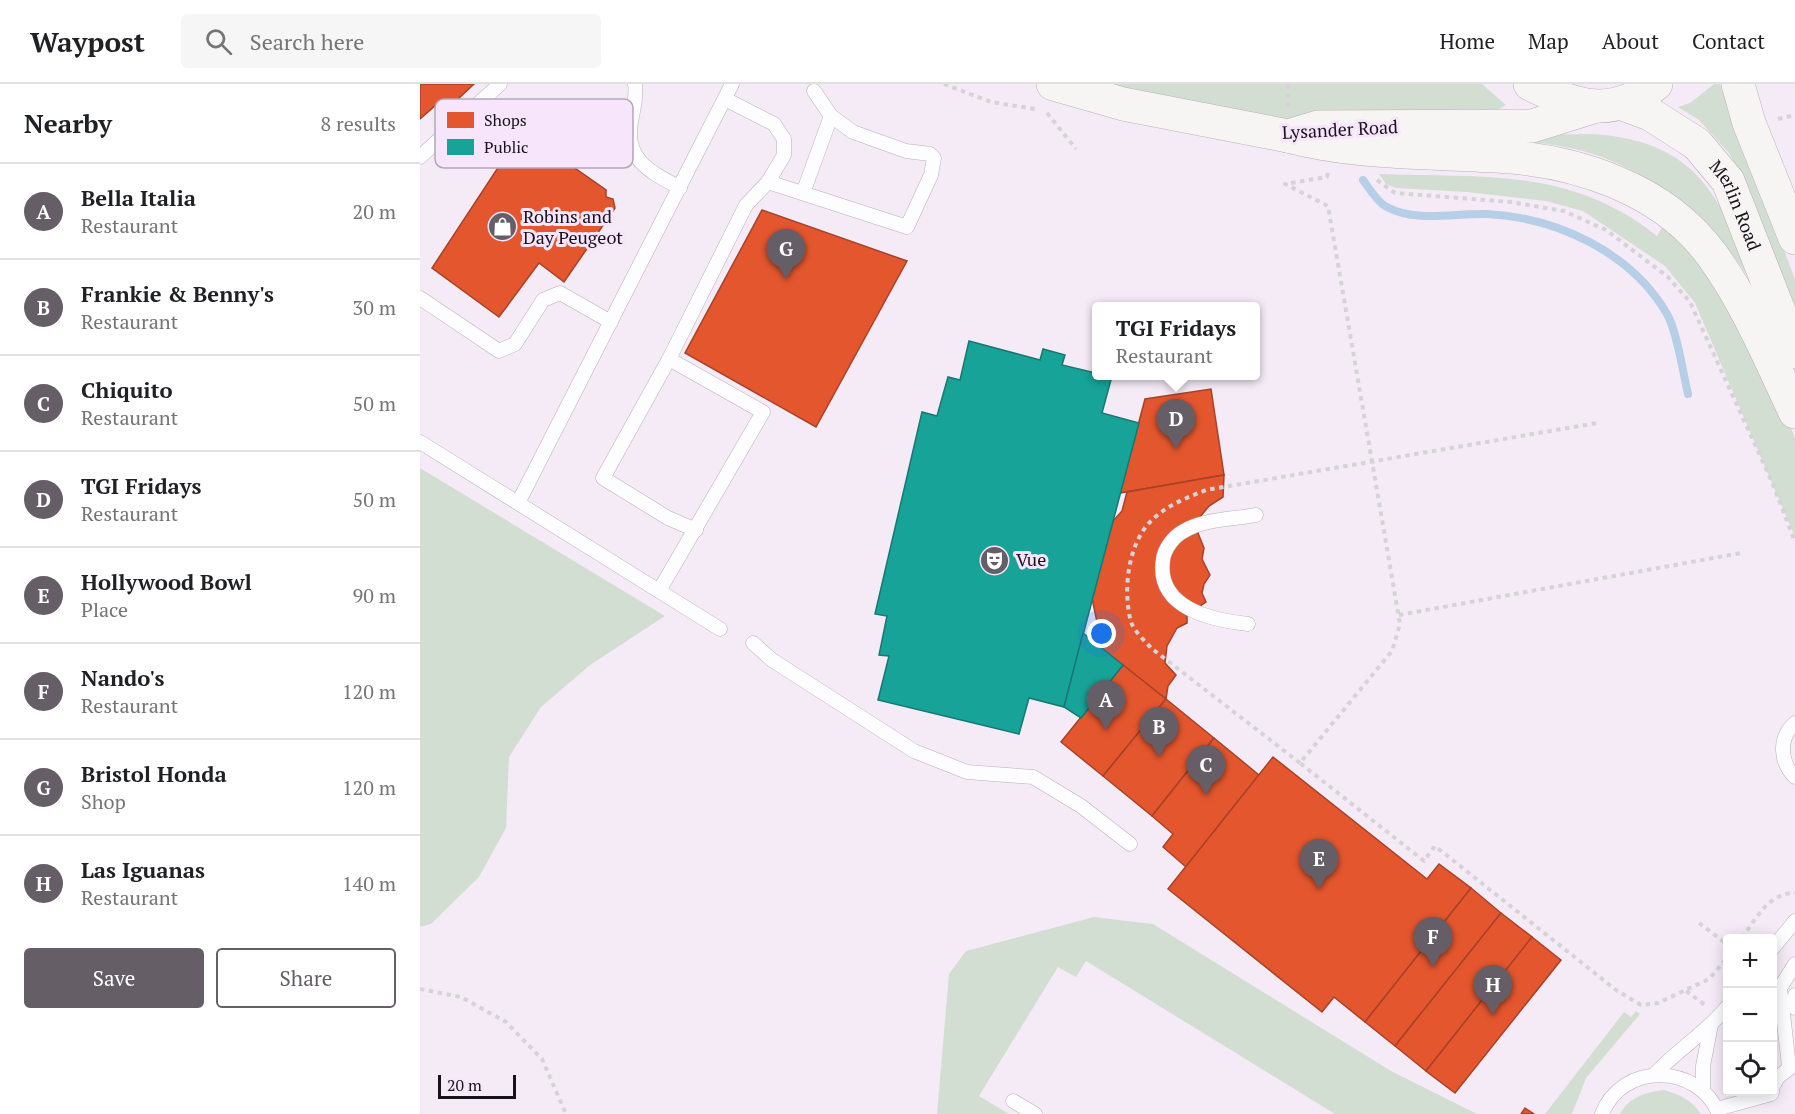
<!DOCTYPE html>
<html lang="en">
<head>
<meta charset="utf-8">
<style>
	body { margin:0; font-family:"PT Serif",serif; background:#f6f6f6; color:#202124 }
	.controls { position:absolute; right:18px; bottom:18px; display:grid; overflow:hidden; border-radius:6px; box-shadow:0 3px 15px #0003 }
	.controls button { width:54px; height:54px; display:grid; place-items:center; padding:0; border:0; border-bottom:2px solid #e0e0e0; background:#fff; color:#202124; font:30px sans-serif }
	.scale { position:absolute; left:18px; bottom:15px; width:78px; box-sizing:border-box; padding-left:6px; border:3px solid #18121a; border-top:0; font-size:16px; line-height:21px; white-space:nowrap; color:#18121a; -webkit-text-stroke:4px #f7e6fb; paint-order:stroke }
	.you { position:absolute; left:682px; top:550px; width:21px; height:21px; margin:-15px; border:4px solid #fff; border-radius:50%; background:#1a73e8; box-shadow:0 0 0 9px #1a73e833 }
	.badge { display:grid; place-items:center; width:39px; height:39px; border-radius:50%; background:#655e67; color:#fff; font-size:20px; font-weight:700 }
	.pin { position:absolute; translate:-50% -50px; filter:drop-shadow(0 2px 3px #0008) }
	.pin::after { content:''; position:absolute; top:32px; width:21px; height:18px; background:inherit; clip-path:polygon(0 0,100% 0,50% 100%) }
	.popup { position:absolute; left:672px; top:218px; width:168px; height:78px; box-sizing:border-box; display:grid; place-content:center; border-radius:6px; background:#fff; filter:drop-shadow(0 2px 4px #0005); font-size:20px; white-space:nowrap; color:#757577 }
	.popup b { font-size:22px; color:#202124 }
	.popup::after { content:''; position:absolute; left:50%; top:100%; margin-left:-12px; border:12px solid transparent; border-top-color:#fff }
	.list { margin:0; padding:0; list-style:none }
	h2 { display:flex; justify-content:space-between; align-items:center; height:78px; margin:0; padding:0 24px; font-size:26px }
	h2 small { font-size:20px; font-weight:400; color:#757577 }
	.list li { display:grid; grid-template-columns:39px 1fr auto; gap:18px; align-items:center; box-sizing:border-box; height:96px; padding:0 24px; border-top:2px solid #e0e0e0 }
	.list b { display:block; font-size:22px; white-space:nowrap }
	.list p { margin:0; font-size:20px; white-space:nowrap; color:#757577 }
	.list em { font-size:20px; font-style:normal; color:#757577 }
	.actions { display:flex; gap:12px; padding:18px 24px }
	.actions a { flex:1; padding:14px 0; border:2px solid #655e67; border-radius:6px; text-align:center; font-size:21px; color:#655e67 }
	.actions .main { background:#655e67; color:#fff }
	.icon { flex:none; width:33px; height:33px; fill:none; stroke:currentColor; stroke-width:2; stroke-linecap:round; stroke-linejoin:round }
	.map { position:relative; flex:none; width:1375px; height:1030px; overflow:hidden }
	header { display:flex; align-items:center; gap:36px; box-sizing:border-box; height:84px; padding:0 30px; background:#fff; border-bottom:2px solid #e0e0e0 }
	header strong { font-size:28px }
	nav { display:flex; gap:33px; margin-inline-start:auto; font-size:21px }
	.search { width:420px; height:54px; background:#f6f6f6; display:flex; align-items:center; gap:15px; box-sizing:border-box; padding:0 21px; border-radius:6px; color:#757577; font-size:22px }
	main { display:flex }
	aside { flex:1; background:#fff }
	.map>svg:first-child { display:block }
	.green { fill:#d2ded1 }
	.shops { fill:#e4572e; stroke:#a74228; stroke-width:1.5 }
	.public { fill:#17a398; stroke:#177872; stroke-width:1.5 }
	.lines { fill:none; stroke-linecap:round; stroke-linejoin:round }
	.stream { stroke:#b7cee7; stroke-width:8 }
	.lane-casing { stroke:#b8b0b9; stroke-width:15 }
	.secondary-casing { stroke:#b8b0b9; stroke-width:34 }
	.path { stroke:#d6d3d7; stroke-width:4; stroke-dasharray:4.5 4.5; stroke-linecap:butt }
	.lane { stroke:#fdfcfe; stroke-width:14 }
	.secondary { stroke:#f7f4f4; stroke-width:33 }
	.labels { text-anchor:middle; stroke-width:6; stroke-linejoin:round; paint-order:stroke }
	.street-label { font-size:18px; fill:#18121a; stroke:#f7e6fb }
	.poi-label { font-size:18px; fill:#18121a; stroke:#f7e6fb; text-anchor:start }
	.key { fill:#f7e6fb; stroke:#b4a6b8; stroke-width:1.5 }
	.key-label { font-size:16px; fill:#18121a }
</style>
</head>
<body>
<header>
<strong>Waypost</strong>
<div class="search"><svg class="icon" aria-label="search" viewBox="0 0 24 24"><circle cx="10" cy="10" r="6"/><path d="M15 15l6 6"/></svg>Search here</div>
<nav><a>Home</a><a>Map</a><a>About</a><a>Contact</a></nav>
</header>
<main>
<aside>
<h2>Nearby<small>8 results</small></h2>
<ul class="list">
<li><span class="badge">A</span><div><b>Bella Italia</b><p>Restaurant</p></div><em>20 m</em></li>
<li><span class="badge">B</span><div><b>Frankie &amp; Benny's</b><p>Restaurant</p></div><em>30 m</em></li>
<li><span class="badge">C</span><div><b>Chiquito</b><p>Restaurant</p></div><em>50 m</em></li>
<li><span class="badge">D</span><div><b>TGI Fridays</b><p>Restaurant</p></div><em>50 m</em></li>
<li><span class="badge">E</span><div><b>Hollywood Bowl</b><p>Place</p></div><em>90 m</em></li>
<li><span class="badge">F</span><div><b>Nando's</b><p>Restaurant</p></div><em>120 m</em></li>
<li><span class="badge">G</span><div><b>Bristol Honda</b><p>Shop</p></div><em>120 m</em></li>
<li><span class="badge">H</span><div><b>Las Iguanas</b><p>Restaurant</p></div><em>140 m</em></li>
</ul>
<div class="actions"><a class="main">Save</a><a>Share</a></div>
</aside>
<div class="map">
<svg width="1375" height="1030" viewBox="0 0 1375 1030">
	<rect width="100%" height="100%" fill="#f4ebf6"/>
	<g class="green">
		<path d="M683,0H1062L1086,21L1079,25L1003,33L868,35Z"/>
		<path d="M1294,0H1300L1375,195V232L1323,94L1309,69L1279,36L1258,23L1270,19Z"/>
		<path d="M1170,50C1271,55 1302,108 1330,196C1296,142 1240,94 1179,72C1147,61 1113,58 1079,55L1080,51Z"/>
		<path d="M959,90C1063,94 1150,83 1237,152L1245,138L1279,170L1326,247L1375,353V453L1275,219L1245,182L1163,127L1126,117L1047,108L976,104L966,100Z"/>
		<path d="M0,384L245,532L170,581L121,623L89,673L86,744L59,793L11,840L0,843Z"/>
		<path d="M674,833L733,840L971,987L1057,1030H915L666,877L656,893L638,883L559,1012L589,1030H517L529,890L546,867Z"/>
		<path d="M1216,927L1220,930L1166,994L1152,1030H1125L1204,928L1211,933Z"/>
		<path d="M1244,1006C1261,1011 1271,1016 1281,1030H1200C1209,1013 1226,1008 1244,1006Z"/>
	</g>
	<g class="shops">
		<path d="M0,0H54L23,29L17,20L0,35Z"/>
		<path d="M102,47L186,106V113L193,115L195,124L144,198L119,179L79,233L12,184Z"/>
		<path d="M342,126L487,177L396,343L265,269Z"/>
		<path d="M791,305L804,391L700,409L725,315Z"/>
		<path d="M804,391L803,413L789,422L780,433L778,449L784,464L782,475L790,491L784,500L782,509L786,518L767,531V539L757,544L747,562L745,579L756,591L748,602L746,615L670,555L677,538L672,514L693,437L702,427L707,408Z"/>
		<path d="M703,581L746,615L683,692L641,658Z"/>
		<path d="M746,615L794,654L732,732L683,692Z"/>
		<path d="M794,654L839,691L766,783L743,763L753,750L732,732Z"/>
		<path d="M853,673L1007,795L1019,780L1051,804L945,938L914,913L902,928L748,805Z"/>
		<path d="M1051,804L1081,829L975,962L945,938Z"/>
		<path d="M1081,829L1112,853L1006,987L975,962Z"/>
		<path d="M1112,853L1141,876L1035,1009L1006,987Z"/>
		<path d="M1105,1024L1114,1030H1101Z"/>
	</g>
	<g class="public">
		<path d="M549,257L620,276L623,265L645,271L642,281L676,289V292H692L682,329L719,339L644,623L609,614L599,650L458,616L469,572L459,571L467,532L455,530L502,328L517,332L528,293L540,296Z"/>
		<path d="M663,549L703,581L661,634L644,623Z"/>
	</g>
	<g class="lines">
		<path class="stream" d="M943,96C949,104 958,119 967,123C996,139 1035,129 1066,130C1136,133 1211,168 1247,230C1257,247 1263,289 1268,310"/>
		<defs>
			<g id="lane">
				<path d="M215,0C217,13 213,26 211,38C204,76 231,88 260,104"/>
				<path d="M394,7L411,32"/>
				<path d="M0,73L80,0"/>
				<path d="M348,98L487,143L511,91L514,74L510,70L486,67L433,48L411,32L383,109"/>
				<path d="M0,214L79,267L95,260L123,216L140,209L191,238"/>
				<path d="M0,358L300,545"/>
				<path d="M98,419L312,0"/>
				<path d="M276,446L248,434L183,394L249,275L326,121L348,98L364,71V55L354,40L305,15"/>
				<path d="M239,507L343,328L249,275"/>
				<path d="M828,540C791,536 736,524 743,476C744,465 754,452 764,447C784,435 814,435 836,431"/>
				<path d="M333,559L352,576L494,667L547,688L613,693L661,722L710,760"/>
				<path d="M1375,639C1358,654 1360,678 1375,693"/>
				<path d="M1352,865L1375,837"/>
				<path d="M1375,911V924"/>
				<path d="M1369,982L1360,904L1375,880"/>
				<path d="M1234,991C1257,966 1287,948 1308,922"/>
				<path d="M1352,1004L1358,993L1375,980"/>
				<path d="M1283,1007V982L1291,941"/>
				<path d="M593,1017L615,1030"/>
				<path d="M1297,1025L1351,1010L1352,1008"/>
				<path d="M1182,1030C1202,978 1278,979 1299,1030"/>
			</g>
			<g id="secondary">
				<path d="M633,0L703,20L868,52L898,43L1112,42L1173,23"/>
				<path d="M1110,0C1157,23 1191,35 1236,0"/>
				<path d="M1318,0L1329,39L1375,154"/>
				<path id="s1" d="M1203,20L1230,30L1277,60L1308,97L1375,268"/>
				<path d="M868,52C936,70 1005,68 1076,72C1155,76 1243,104 1292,171C1327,219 1350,275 1375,328"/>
			</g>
		</defs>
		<use href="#lane" class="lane-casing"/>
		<use href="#secondary" class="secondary-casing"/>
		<g class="path">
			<path d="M524,0L571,18L615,25"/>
			<path d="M868,23V0"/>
			<path d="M627,29L656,65"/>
			<path d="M1358,35L1375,31"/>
			<path d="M908,89L907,93L865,100L908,122L980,540L972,567L880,679L1004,777L1015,762L1196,906L1221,921L1238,919L1289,895L1308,873"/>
			<path d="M957,96L975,109L1091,118L1144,127L1186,146L1248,193L1270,218L1352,398L1375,458"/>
			<path d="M979,531L1321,469"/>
			<path d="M880,679L731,564C725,557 714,547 711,538C703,508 707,462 730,438C745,422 766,414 786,406L1177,339"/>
			<path d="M1279,839L1308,861"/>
			<path d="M1322,854C1336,835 1348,809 1375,809"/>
			<path d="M0,905L41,913L86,938L122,975L146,1030"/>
			<path d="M1266,907L1285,921"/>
		</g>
		<use href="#lane" class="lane"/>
		<use href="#secondary" class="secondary"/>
	</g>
	<defs>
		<symbol id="shop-disc" viewBox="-11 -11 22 22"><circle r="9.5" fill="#655e67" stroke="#f7e6fb"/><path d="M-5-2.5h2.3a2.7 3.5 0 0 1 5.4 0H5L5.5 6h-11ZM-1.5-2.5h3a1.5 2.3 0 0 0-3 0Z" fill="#fff"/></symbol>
		<symbol id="theatre-disc" viewBox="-11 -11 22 22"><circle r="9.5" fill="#655e67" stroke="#f7e6fb"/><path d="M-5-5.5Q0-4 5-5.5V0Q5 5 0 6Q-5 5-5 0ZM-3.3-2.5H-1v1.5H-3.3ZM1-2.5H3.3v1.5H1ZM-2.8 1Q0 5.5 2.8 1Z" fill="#fff"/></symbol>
	</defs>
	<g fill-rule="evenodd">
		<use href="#shop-disc" x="66" y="126" width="33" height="33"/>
		<use href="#theatre-disc" x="558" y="460" width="33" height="33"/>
	</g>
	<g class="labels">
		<g class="street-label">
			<text transform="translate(920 46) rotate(-3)" y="6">Lysander Road</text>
			<text dy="6" stroke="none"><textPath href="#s1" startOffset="158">Merlin Road</textPath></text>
		</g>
		<g class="poi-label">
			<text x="103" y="139">Robins and<tspan x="103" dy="21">Day Peugeot</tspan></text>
			<text x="596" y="482">Vue</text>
		</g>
	</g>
	<rect x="15" y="15" width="198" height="69" rx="9" class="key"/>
	<rect x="27" y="28" width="27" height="16" fill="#e4572e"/>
	<rect x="27" y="55" width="27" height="16" fill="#17a398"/>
	<g class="key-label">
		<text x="64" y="42">Shops</text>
		<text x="64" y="69">Public</text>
	</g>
</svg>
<div class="controls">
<button>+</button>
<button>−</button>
<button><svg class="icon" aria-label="locate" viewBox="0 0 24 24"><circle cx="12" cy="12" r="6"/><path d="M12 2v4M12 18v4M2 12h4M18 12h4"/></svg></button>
</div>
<div class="scale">20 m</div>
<div class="you"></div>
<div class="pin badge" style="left:686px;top:646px">A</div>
<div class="pin badge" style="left:739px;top:673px">B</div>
<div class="pin badge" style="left:786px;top:711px">C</div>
<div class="pin badge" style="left:756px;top:365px">D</div>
<div class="popup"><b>TGI Fridays</b>Restaurant</div>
<div class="pin badge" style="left:899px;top:805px">E</div>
<div class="pin badge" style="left:1013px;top:883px">F</div>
<div class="pin badge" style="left:366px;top:195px">G</div>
<div class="pin badge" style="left:1073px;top:931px">H</div>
</div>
</main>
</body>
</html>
